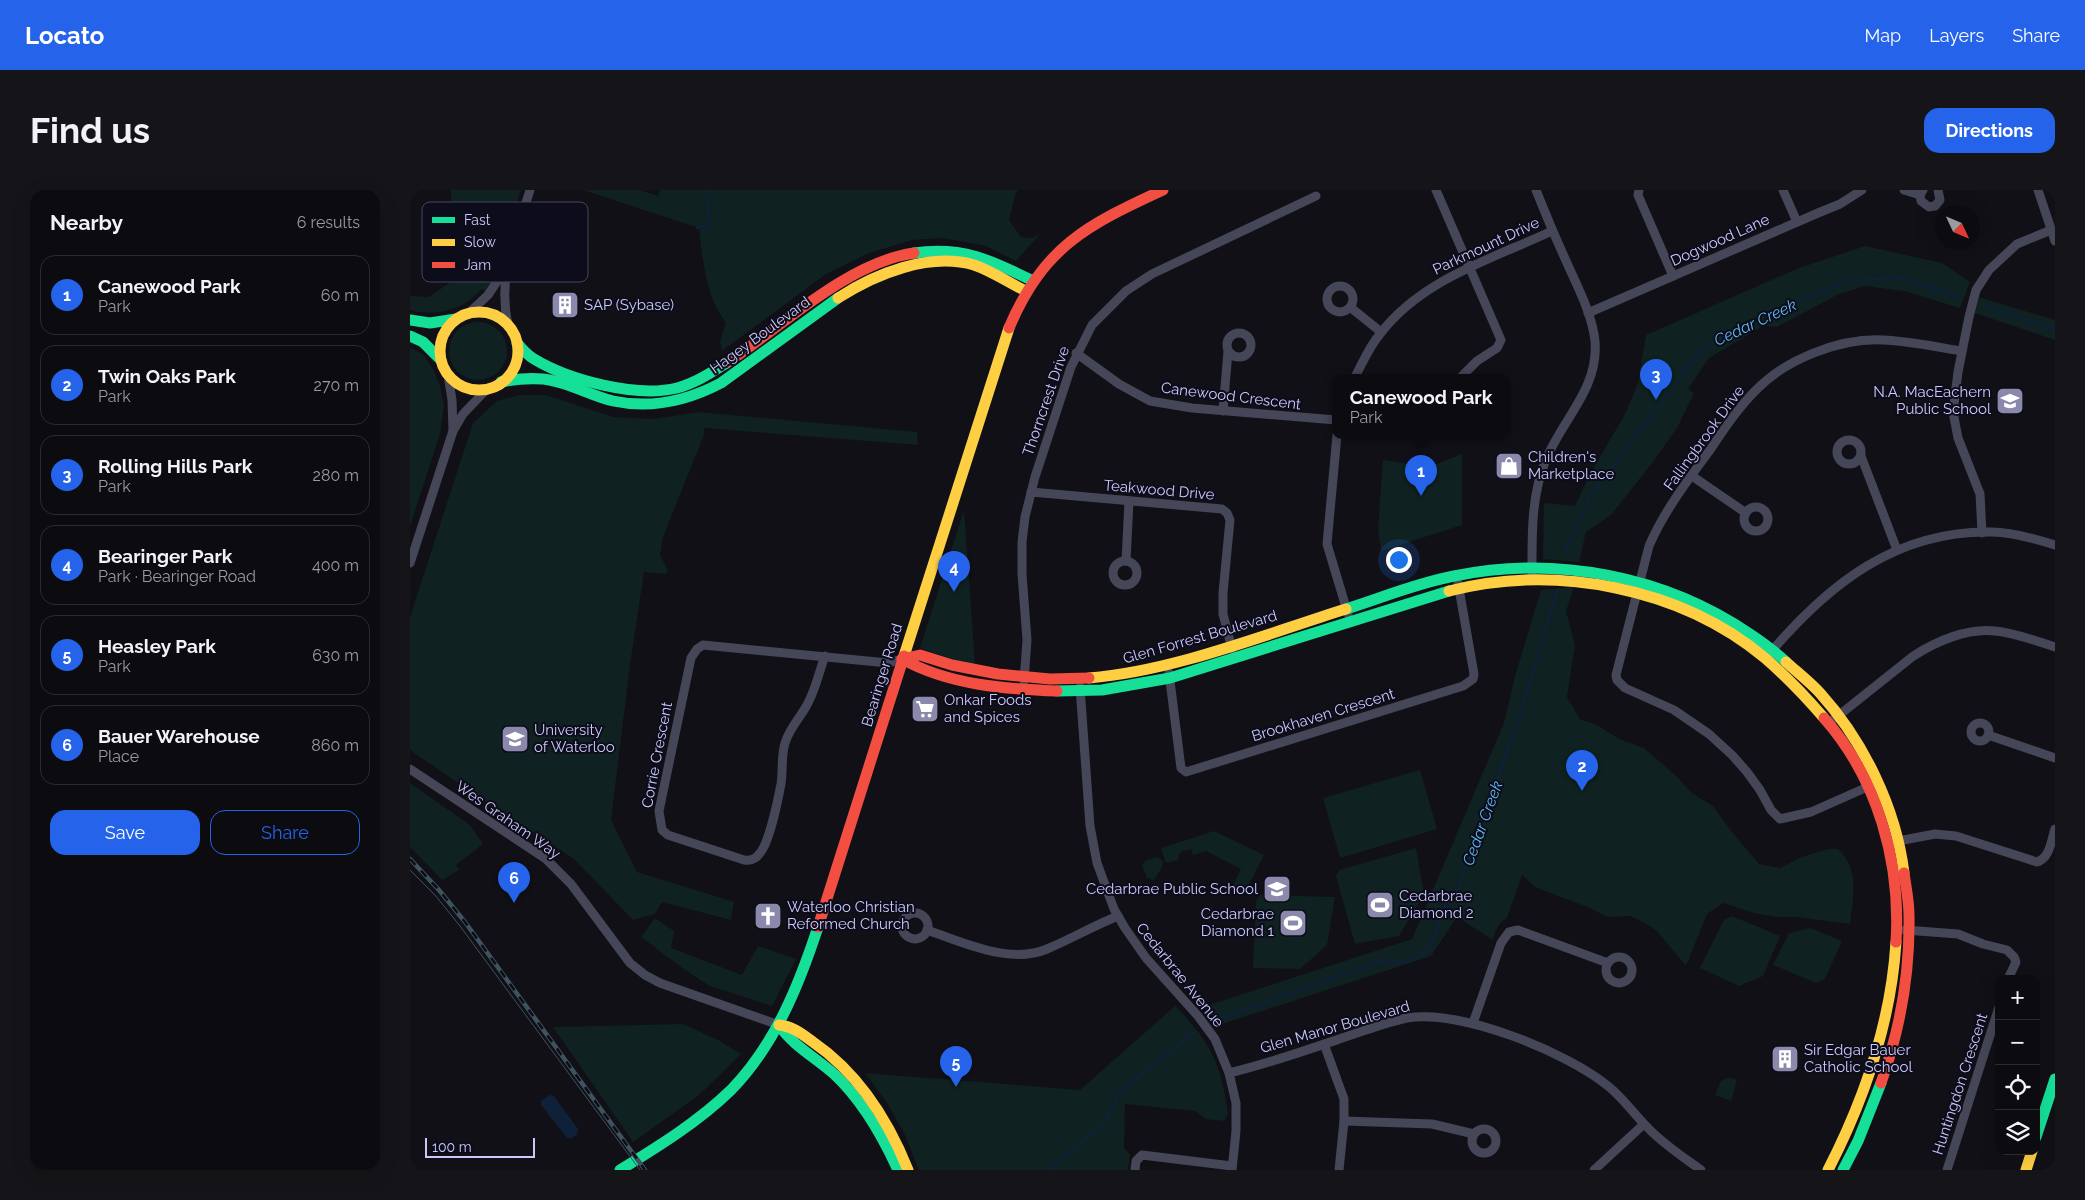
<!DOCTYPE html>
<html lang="en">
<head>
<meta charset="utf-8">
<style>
	body { margin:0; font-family:Raleway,sans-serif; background:#151519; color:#f1f3f6 }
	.controls { position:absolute; right:15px; bottom:15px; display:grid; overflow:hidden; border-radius:10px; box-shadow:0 5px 20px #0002 }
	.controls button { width:45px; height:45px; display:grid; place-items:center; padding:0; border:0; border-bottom:1px solid #2c2c30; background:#0c0c10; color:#f1f3f6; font:25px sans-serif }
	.compass { position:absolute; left:1525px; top:15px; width:45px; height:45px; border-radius:50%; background:#0c0c10; box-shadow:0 5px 20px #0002; rotate:134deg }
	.scale { position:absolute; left:15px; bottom:12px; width:110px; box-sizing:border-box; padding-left:5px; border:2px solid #cbc9fb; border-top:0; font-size:14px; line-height:18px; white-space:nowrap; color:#cbc9fb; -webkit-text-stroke:4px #0d0c1a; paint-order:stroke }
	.you { position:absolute; left:988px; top:369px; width:18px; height:18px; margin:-12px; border:4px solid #fff; border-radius:50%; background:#1a73e8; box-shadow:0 0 0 8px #1a73e833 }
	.badge { display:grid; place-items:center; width:32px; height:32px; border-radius:50%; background:#2563eb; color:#fff; font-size:16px; font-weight:700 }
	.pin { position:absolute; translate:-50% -41px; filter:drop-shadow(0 1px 2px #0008) }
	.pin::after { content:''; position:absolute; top:26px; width:18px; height:15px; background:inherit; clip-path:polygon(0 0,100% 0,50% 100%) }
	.popup { position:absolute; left:922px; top:184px; width:178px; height:65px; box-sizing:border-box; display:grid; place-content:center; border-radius:10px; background:#0c0c10; filter:drop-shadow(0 1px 4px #0005); font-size:16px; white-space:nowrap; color:#9a9b9f }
	.popup b { font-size:19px; color:#f1f3f6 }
	.popup::after { content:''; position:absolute; left:50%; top:100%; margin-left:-10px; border:10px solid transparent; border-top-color:#0c0c10 }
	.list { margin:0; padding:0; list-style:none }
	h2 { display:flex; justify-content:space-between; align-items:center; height:65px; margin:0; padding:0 20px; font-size:21px }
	h2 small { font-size:16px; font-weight:400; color:#9a9b9f }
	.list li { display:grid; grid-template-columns:32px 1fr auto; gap:15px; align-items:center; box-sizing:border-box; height:80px; margin:0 10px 10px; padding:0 10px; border:1px solid #2c2c30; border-radius:15px }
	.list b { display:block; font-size:19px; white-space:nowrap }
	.list p { margin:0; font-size:16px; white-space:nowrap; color:#9a9b9f }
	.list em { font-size:16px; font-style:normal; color:#9a9b9f }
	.actions { display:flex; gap:10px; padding:15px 20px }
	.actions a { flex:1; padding:11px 0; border:1px solid #2563eb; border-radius:15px; text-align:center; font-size:18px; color:#2563eb }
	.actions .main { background:#2563eb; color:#fff }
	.icon { flex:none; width:28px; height:28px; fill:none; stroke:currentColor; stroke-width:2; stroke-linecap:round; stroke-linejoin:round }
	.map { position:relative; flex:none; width:1645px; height:980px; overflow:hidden; border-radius:15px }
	header { display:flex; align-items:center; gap:30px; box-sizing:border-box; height:70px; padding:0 25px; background:#2563eb; color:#fff }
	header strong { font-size:24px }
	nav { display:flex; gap:28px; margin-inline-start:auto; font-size:18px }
	.intro { display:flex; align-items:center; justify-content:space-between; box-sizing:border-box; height:120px; padding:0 30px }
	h1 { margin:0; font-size:35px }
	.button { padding:12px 22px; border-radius:15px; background:#2563eb; color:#fff; font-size:18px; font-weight:700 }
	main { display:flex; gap:30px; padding:0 30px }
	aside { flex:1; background:#0c0c10; border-radius:15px; box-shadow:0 5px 20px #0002 }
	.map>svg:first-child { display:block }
	.green { fill:#0f2120 }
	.water { fill:#0e2139 }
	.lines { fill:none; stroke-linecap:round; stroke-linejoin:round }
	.stream { stroke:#0e2139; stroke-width:2.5 }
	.street { stroke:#454657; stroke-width:9 }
	.fast { stroke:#16e098; stroke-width:11 }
	.slow { stroke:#ffcf43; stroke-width:11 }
	.jam { stroke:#f24e42; stroke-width:11 }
	.tram { stroke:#3e535d; stroke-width:1 }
	.rail-casing { stroke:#3e535d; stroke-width:4.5 }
	.rail { stroke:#0d0c1a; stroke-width:2.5; stroke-dasharray:8; stroke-linecap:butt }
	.labels { text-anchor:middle; stroke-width:4; stroke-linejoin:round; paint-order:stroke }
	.street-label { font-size:15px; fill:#cbc9fb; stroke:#0d0c1a }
	.poi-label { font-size:15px; fill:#cbc9fb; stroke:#0d0c1a; text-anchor:start }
	.water-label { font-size:16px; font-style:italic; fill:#5fbbf4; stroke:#0d0c1a }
	.key { fill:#0d0c1a; stroke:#46455e; stroke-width:1 }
	.key-label { font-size:14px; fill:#cbc9fb }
</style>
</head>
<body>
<header>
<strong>Locato</strong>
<nav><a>Map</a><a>Layers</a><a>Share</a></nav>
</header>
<div class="intro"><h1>Find us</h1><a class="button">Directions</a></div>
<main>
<aside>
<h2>Nearby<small>6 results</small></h2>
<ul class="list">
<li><span class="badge">1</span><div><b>Canewood Park</b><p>Park</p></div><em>60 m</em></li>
<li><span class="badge">2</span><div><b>Twin Oaks Park</b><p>Park</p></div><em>270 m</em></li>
<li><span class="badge">3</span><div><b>Rolling Hills Park</b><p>Park</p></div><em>280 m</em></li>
<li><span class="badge">4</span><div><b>Bearinger Park</b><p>Park · Bearinger Road</p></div><em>400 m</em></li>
<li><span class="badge">5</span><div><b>Heasley Park</b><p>Park</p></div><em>630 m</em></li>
<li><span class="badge">6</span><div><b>Bauer Warehouse</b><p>Place</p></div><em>860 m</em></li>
</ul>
<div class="actions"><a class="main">Save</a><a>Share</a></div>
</aside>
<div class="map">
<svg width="1645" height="980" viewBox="0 0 1645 980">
	<rect width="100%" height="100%" fill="#101016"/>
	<g class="green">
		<path d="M41,0H111L81,94L76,102L72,99C53,120 27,127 0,120V106L19,107L42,91Z"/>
		<path d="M173,0H229L248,6L250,0H608L605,5L599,30L611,47L622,48L630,44L606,71L576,56L533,48L502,50L459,63L416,84L312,161L310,151L316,133C295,105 293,70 289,38Z"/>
		<path d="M1455,56L1532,73L1560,92L1550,118L1494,101L1455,96L1429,104L1367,137L1353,136L1299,168L1278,199L1284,203L1267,238L1243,272L1201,325L1176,342L1169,372L1133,369L1134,313L1165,316L1179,286L1215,224L1227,196L1236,145L1389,78Z"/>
		<path d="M1569,107L1645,130V150L1565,123Z"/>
		<circle cx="68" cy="161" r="29"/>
		<path d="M0,157L13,164L23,179L30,195L34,215L30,244L0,336Z"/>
		<path d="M110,205H136L203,227L244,229L289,222L507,242L508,255L294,238V245L253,347L250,365L258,381L255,384L234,382L220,475L201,630L227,682L324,712L321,730L252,712L245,724L223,730L164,669L57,599L0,560V427L63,233L87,211Z"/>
		<path d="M1052,264V335L971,361L968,338L973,270L1019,277Z"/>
		<path d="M554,320L565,474L542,469L510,458Z"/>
		<path d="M1164,397L1156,421L1165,455L1157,507L1170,529L1187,535L1209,549L1234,558L1264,584L1283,604L1303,616L1322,642L1349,674L1370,678L1392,667L1418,659H1428C1450,679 1443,707 1440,734L1387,727H1366L1344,723L1313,713L1297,724L1276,776L1247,741L1233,732L1220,726L1197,727L1180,718L1125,697L1112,685L1097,728C1088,733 1085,740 1083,750L1047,727L1021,766L809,835L793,817L1002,749L1094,533L1105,486L1131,400Z"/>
		<path d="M1010,580L1027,639L930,668L913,608Z"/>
		<path d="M0,593L60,635L73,654L46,675L49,680L32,690L0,657Z"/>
		<path d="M804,641L854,665L833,706L821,700L831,679L796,661L783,665L781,659L770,662L768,670L756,673L751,658Z"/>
		<path d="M1006,658L1014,704L989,746L945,754L926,686L929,680Z"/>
		<path d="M748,667L753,671L752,677L744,690L737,688L732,675L736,670Z"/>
		<path d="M850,705L925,707L917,755L890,779L843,778L846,711Z"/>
		<path d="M1322,726L1370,746L1353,786L1329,796L1290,778L1314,730Z"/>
		<path d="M245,728L264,741L261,758L332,785L348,756L386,769L362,816L300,796L275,780L231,747Z"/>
		<path d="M1400,738L1432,751L1415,789L1406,793L1363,775L1379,743Z"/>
		<path d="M765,816C800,851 812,875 818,924L814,931L796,929L785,921L715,914L714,958L720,964L718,980H509L494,943L477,913L455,883L670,900Z"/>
		<path d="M273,834L310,851L331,864L289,905L223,952L143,837Z"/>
		<path d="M1319,887L1327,890L1321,911L1305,905L1311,891Z"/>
	</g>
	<path class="water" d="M139,905L144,906L168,939L167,945L162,948H157L131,915V911Z"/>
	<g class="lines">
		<g class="stream">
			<path d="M287,38L298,35L300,32C298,25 298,18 297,10L302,0"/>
			<path d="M1577,117L1645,139"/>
			<path d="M1155,362L1179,308L1293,157L1353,126L1439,90L1491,88L1549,107"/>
			<path d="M808,829L974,770L997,772L1019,760L1036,713L1045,706L1109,529L1147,401"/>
			<path d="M638,980L695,932L710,901L784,843"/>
		</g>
		<g class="street">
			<path d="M1026,0L1091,150L1087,158L1067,171L1051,187"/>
			<path d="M1229,0L1228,5L1263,86"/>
			<path d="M1373,0L1387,32"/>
			<path d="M1494,0L1510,5"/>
			<path d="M1513,0L1510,5L1511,11L1519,17L1525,16L1530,10L1528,0"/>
			<path d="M1628,0L1645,51"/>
			<circle cx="930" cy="109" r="13"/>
			<path d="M940,117L971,142"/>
			<path d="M59,123L78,105L94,81"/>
			<path d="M1178,123L1408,23L1430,14L1452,0"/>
			<path d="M98,135C87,85 106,46 120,0"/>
			<circle cx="829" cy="155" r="12"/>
			<path d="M666,163L709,194L740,211L782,218L926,230"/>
			<path d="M38,185L42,210L43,241"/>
			<path d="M945,187C953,172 959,157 970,144C1012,89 1082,69 1142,41"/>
			<path d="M813,221L818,161"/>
			<path d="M927,245L917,354L938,424"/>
			<circle cx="1439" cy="262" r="12"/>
			<path d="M1451,266L1487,360"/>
			<path d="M1282,286L1336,323"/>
			<path d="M621,302L812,319L817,323L820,330L813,403V424L822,459"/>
			<circle cx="1346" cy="329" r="12"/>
			<path d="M1572,343L1570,304L1548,248L1543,222L1548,182L1559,127L1566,100L1579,80L1607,54L1641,40"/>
			<path d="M716,371L719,311"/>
			<circle cx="715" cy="383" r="12"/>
			<path d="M0,373L43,241L53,224L77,199"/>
			<path d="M1122,384C1122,346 1121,307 1135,272C1151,230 1189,200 1185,151C1182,124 1168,98 1157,73C1146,49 1136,25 1126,0"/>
			<path d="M1359,464C1418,395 1485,340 1582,342C1602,342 1626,349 1645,355"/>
			<path d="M415,466C409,482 406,498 398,513C391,527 380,537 375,553C371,566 373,581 371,594C368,610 359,653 350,663C346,669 341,671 334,670L258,645L252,640L249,621L281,468L287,459L293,455L478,473L492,469"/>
			<path d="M759,483L771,578L776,582L1053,496L1063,489L1064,484L1048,393"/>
			<path d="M614,491L617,450L612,384V352L615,327L625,287L661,177L682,135L716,101L742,84L906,6"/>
			<path d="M670,497L680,636L687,673L704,719L715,738L736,768L788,826L805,849L819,883L826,913V941L822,980"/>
			<path d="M1423,530L1502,467C1526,451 1557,438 1585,441C1606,443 1626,451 1645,457"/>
			<circle cx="1570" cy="542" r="9"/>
			<path d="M1578,545L1645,568"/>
			<path d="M0,579L136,669L161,694L220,773L235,785L250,793L369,835"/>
			<path d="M1462,595L1401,622L1370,629L1361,620L1350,600L1337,582L1322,565L1299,544L1264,520L1215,498L1207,490L1206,485L1239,356C1254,321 1278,290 1300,260C1314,239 1328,218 1346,200C1376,169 1430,148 1473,150C1500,151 1526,157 1552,161"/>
			<path d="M1483,652L1525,644L1546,646L1627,672C1640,668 1641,651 1645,639"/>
			<circle cx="505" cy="736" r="13"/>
			<path d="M517,740C552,752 600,775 637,759C661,749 683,736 708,726"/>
			<path d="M1495,740L1548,744L1573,754L1597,760L1604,767L1606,772L1598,789"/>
			<circle cx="1209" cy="780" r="13"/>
			<path d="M1063,833L1091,753L1099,742L1108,740L1198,773"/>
			<path d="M914,854L934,909V931L929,980"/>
			<path d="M819,883C862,873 911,855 953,841C968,836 982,831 997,828C1051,819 1156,862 1198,896C1213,908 1224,924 1237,937C1253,954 1273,967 1291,980"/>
			<path d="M934,931L1022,934L1064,944"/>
			<circle cx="1074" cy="951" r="12"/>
			<path d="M725,980L726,971L732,965L822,976"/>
			<path d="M1184,980L1234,934"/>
			<path d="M1537,980L1589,817"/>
		</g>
		<g class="fast">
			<path d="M504,63C552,56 581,70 623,91"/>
			<path d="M0,130L20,133L46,129"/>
			<path d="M0,146L13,152L31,170"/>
			<path d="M107,153C112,159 117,165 124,169C159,190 226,208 267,198C286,193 302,182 318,172"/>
			<path d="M91,192C105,189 119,188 133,189C156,191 181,206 203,211C241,219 277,211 311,193L428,108"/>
			<path d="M936,419C971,408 1007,393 1044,386C1146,365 1255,386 1340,444C1353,453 1365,461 1376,472"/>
			<path d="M647,501L692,500L760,488L1039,401"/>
			<path d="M369,835C383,856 405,867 424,884C452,910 472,945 488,980"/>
			<path d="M1626,947L1645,889"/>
			<path d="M210,980C249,956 288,932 321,900C365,855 389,795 408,737"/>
			<path d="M1433,980L1448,951L1471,893"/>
		</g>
		<g class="slow">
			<path d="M428,108C465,84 519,62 564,75C582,81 599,93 616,101"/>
			<circle cx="69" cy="161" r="39"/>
			<path d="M1039,401C1145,374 1270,397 1355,468C1377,487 1396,507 1414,528"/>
			<path d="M494,466L599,138"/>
			<path d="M1376,472C1387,482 1400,492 1410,503C1454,552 1486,618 1494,683"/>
			<path d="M679,488C764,481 853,445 936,419"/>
			<path d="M369,835C382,836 392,844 403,852C448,883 478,930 498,980"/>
			<path d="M1418,980C1455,908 1481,833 1486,752"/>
			<path d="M1616,980L1622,961"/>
		</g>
		<g class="jam">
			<path d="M599,138C633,57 677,35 753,0"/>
			<path d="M318,172C372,136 439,72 504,63"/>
			<path d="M492,469L510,465L542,475L588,484L640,489L679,488"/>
			<path d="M492,469C539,495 594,499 647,501"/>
			<path d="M1414,528C1468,589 1491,673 1486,752"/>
			<path d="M408,737L494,466"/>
			<path d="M1471,893C1490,840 1500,781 1499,725C1499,711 1496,697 1494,683"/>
		</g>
		<path class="tram" d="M0,680L25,705L50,736L230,980"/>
		<defs>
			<path id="rail" d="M0,669L29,700L55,732L235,980"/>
		</defs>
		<use href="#rail" class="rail-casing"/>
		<use href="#rail" class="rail"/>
	</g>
	<defs>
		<symbol id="building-square" viewBox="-11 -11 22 22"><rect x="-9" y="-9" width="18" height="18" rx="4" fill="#8a88ab" stroke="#0d0c1a"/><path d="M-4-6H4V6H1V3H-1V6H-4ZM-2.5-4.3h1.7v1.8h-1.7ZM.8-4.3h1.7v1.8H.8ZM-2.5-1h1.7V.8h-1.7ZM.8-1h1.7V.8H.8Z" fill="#fff"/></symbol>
		<symbol id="school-square" viewBox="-11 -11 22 22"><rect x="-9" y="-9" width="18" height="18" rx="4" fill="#8a88ab" stroke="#0d0c1a"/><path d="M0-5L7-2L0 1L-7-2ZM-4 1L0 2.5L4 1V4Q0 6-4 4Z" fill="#fff"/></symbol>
		<symbol id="shop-square" viewBox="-11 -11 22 22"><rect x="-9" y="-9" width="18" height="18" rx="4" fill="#8a88ab" stroke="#0d0c1a"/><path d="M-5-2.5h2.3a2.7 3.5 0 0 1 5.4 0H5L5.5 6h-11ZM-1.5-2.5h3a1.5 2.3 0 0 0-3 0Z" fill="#fff"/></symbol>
		<symbol id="supermarket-square" viewBox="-11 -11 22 22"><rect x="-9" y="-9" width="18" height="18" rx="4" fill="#8a88ab" stroke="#0d0c1a"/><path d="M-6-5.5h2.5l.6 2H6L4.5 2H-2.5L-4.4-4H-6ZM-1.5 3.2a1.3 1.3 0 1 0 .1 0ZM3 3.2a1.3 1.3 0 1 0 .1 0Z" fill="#fff"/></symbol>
		<symbol id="university-square" viewBox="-11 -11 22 22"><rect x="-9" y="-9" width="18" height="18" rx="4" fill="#8a88ab" stroke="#0d0c1a"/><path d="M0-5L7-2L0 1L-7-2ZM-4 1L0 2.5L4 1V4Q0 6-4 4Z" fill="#fff"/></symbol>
		<symbol id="stadium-square" viewBox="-11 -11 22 22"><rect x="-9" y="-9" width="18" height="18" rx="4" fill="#8a88ab" stroke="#0d0c1a"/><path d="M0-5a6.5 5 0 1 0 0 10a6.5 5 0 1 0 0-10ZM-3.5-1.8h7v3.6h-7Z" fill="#fff"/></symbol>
		<symbol id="church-square" viewBox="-11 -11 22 22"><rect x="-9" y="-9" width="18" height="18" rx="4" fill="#8a88ab" stroke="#0d0c1a"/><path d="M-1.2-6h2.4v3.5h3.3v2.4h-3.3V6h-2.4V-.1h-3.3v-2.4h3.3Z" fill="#fff"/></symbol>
	</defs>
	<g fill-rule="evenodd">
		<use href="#building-square" x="139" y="99" width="32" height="32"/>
		<use href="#school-square" x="1584" y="195" width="32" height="32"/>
		<use href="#shop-square" x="1083" y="260" width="32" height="32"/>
		<use href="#supermarket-square" x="499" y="503" width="32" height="32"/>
		<use href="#university-square" x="89" y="533" width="32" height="32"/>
		<use href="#school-square" x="851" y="683" width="32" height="32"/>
		<use href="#stadium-square" x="954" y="699" width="32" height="32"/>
		<use href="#church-square" x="342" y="710" width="32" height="32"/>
		<use href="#stadium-square" x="867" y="717" width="32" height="32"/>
		<use href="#building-square" x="1359" y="853" width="32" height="32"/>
	</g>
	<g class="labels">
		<g class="street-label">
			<text transform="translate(1310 50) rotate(-24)" y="5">Dogwood Lane</text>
			<text transform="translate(1076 56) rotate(-25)" y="5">Parkmount Drive</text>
			<text transform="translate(350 145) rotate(-36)" y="5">Hagey Boulevard</text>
			<text transform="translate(821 206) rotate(7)" y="5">Canewood Crescent</text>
			<text transform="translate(636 211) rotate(-71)" y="5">Thorncrest Drive</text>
			<text transform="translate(1294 248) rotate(-54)" y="5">Fallingbrook Drive</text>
			<text transform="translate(749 300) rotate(5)" y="5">Teakwood Drive</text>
			<text transform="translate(790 447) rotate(-16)" y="5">Glen Forrest Boulevard</text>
			<text transform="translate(472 485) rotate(-73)" y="5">Bearinger Road</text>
			<text transform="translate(913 525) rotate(-17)" y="5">Brookhaven Crescent</text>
			<text transform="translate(247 565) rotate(-79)" y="5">Corrie Crescent</text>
			<text transform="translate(98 630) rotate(35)" y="5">Wes Graham Way</text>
			<text transform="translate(770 785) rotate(51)" y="5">Cedarbrae Avenue</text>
			<text transform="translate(925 837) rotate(-16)" y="5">Glen Manor Boulevard</text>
			<text transform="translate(1550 894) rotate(-72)" y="5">Huntingdon Crescent</text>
		</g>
		<g class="poi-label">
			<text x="174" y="120">SAP (Sybase)</text>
			<text x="1581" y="207" text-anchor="end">N.A. MacEachern<tspan x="1581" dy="17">Public School</tspan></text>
			<text x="1118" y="272">Children's<tspan x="1118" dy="17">Marketplace</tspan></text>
			<text x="534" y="515">Onkar Foods<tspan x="534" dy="17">and Spices</tspan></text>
			<text x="124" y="545">University<tspan x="124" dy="17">of Waterloo</tspan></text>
			<text x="848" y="704" text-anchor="end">Cedarbrae Public School</text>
			<text x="989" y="711">Cedarbrae<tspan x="989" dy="17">Diamond 2</tspan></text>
			<text x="377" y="722">Waterloo Christian<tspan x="377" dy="17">Reformed Church</tspan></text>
			<text x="864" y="729" text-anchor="end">Cedarbrae<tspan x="864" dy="17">Diamond 1</tspan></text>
			<text x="1394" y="865">Sir Edgar Bauer<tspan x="1394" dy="17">Catholic School</tspan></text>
		</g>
		<g class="water-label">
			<text transform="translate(1345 132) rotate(-25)" y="6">Cedar Creek</text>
			<text transform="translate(1072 633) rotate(-70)" y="6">Cedar Creek</text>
		</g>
	</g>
	<rect x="12" y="12" width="166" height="80" rx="8" class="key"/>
	<rect x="22" y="27" width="23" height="6" fill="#16e098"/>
	<rect x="22" y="49" width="23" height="7" fill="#ffcf43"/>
	<rect x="22" y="72" width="23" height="6" fill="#f24e42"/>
	<g class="key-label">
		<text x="54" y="35">Fast</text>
		<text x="54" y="57">Slow</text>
		<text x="54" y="80">Jam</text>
	</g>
</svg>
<div class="controls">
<button>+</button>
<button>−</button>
<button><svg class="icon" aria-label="locate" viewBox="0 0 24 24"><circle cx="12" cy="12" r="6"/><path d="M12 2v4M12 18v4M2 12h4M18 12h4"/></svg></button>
<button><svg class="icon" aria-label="layers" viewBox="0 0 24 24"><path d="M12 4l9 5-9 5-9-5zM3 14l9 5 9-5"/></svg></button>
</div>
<svg class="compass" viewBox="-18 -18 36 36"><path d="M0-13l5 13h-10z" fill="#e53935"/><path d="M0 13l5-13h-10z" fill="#9a9b9f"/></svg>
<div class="scale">100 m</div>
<div class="you"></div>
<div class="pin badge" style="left:1011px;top:306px">1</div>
<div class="popup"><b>Canewood Park</b>Park</div>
<div class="pin badge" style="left:1172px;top:601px">2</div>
<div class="pin badge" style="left:1246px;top:210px">3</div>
<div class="pin badge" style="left:544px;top:402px">4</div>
<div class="pin badge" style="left:546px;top:897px">5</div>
<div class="pin badge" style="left:104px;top:713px">6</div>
</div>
</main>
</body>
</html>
